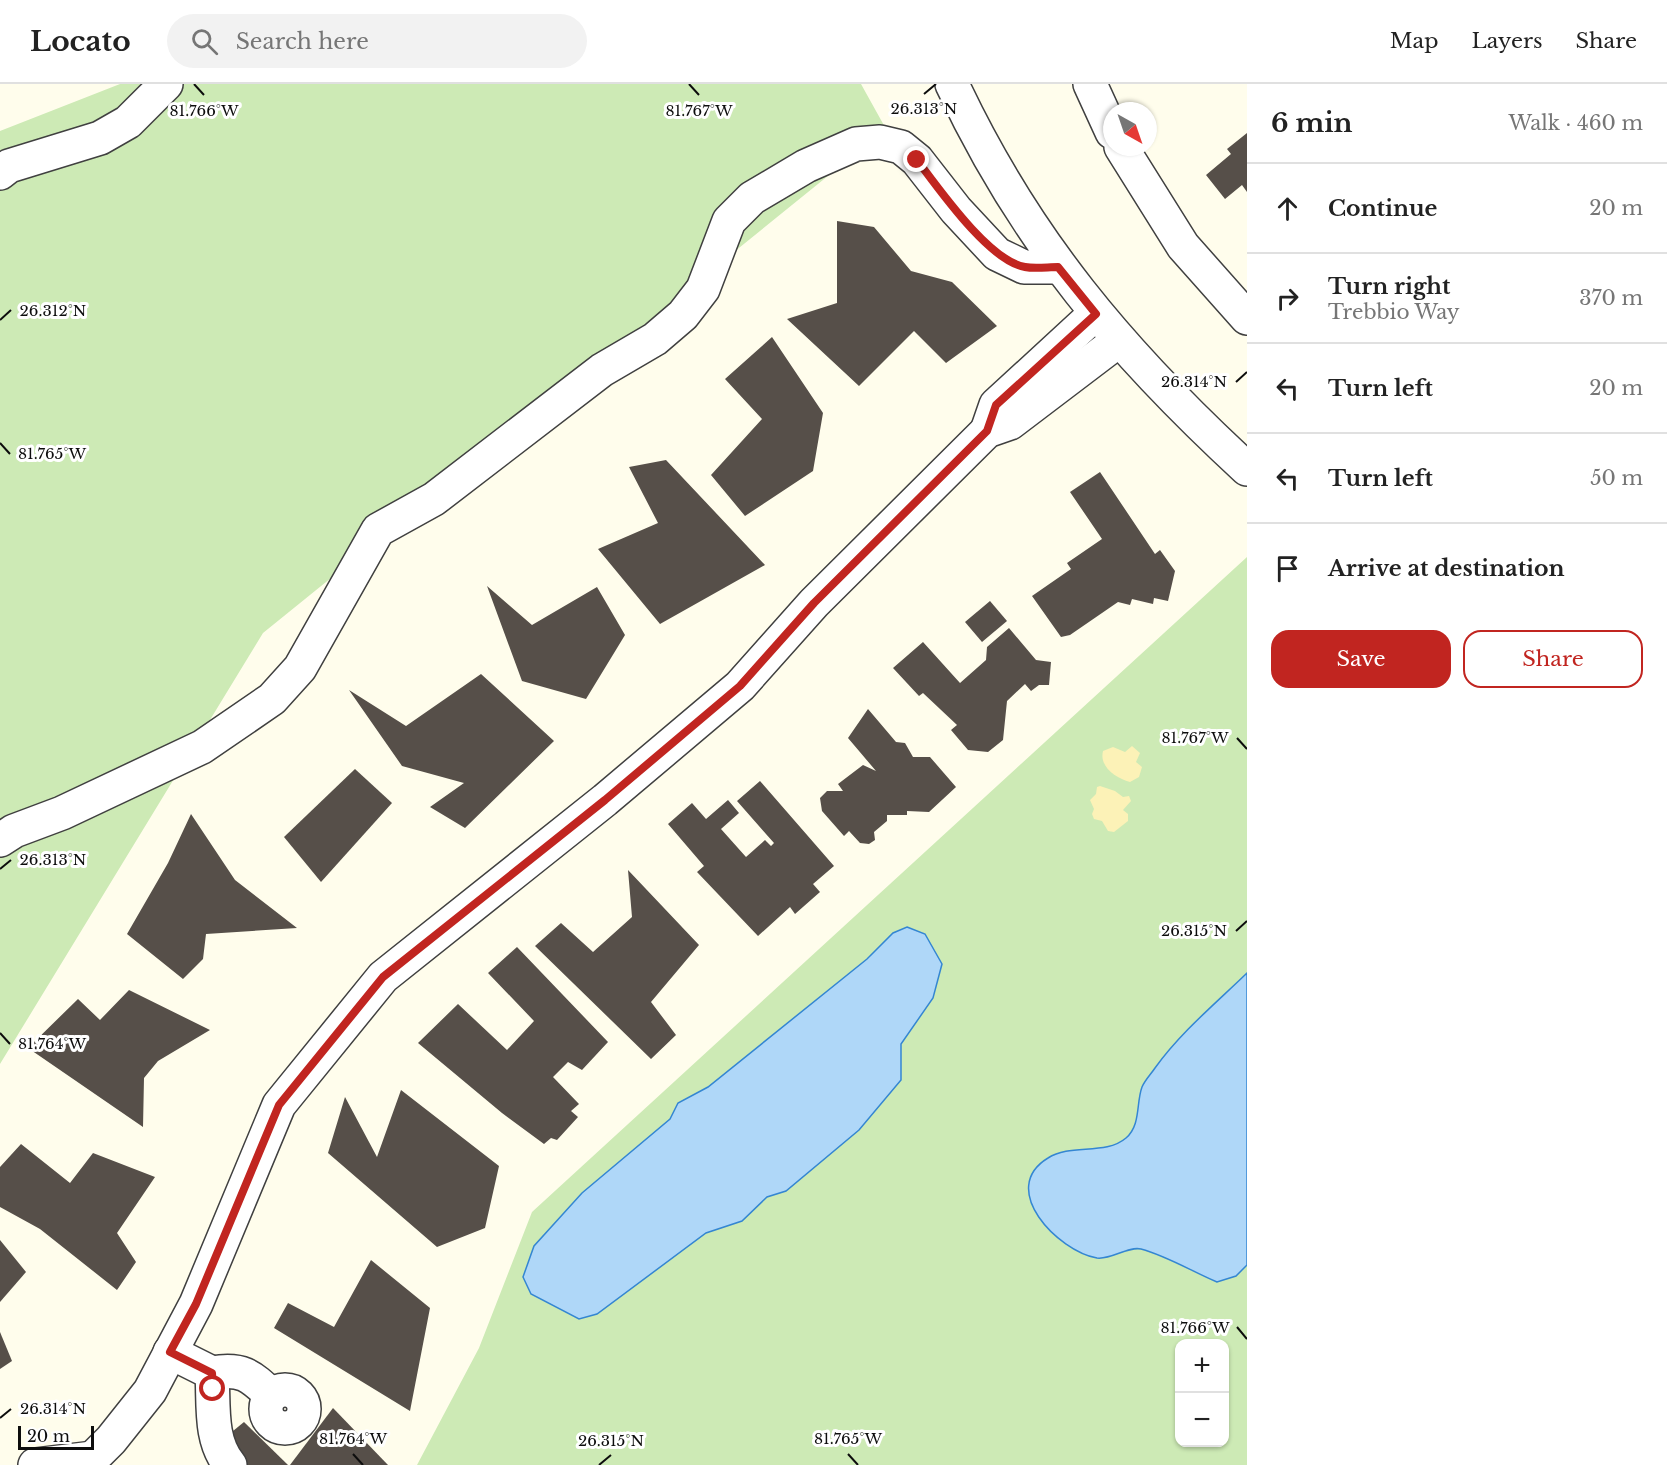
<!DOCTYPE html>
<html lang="en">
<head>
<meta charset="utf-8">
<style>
	body { margin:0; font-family:"Libre Baskerville",serif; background:#f2f2f2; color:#222 }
	.controls { position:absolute; right:18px; bottom:18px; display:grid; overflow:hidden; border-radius:12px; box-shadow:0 2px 4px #0004 }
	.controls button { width:54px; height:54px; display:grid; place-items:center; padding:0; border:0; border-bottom:2px solid #e0e0e0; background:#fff; color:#222; font:30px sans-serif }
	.compass { position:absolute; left:1103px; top:18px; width:54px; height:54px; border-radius:50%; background:#fff; box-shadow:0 2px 4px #0004; rotate:140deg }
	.scale { position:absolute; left:18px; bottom:15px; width:76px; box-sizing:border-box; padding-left:6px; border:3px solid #0d0d0d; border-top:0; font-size:16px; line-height:21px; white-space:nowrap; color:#0d0d0d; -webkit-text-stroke:4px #fff; paint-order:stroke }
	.stop { position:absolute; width:18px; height:18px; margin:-14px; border:4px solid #c12520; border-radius:50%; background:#fff }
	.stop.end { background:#c12520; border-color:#fff; box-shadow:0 2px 6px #0008 }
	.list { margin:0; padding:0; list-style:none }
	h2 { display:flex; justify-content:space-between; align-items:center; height:78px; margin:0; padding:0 24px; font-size:26px }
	h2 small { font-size:20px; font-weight:400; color:#767676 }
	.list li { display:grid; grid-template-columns:39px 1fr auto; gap:18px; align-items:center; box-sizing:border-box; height:90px; padding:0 24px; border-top:2px solid #e0e0e0 }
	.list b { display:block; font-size:22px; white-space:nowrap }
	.list p { margin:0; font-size:20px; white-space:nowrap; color:#767676 }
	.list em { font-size:20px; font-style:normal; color:#767676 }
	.actions { display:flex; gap:12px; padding:18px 24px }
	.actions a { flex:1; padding:14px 0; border:2px solid #c12520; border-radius:18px; text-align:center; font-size:21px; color:#c12520 }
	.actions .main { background:#c12520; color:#fff }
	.icon { flex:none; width:33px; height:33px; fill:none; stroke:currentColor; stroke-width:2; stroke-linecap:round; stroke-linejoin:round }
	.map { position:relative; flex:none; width:1247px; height:1381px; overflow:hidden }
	header { display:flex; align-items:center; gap:36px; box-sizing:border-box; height:84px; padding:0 30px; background:#fff; border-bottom:2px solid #e0e0e0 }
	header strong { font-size:28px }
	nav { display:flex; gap:33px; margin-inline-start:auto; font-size:21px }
	.search { width:420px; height:54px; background:#f2f2f2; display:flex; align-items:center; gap:15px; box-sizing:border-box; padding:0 21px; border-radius:33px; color:#767676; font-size:22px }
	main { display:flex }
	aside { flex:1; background:#fff }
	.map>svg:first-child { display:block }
	.green { fill:#cdeab5; fill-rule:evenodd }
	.sand { fill:#fcf2b7 }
	.water { fill:#afd7f8; stroke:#3486d2; stroke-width:1.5 }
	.building { fill:#564f49 }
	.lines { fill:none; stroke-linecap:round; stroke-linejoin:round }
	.minor-casing { stroke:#404040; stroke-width:36 }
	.minor { stroke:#fff; stroke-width:33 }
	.route { stroke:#c12520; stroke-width:8 }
	.ticks { fill:none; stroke:#0d0d0d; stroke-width:2 }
	.ticks-label { font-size:15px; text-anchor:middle; fill:#0d0d0d; stroke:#fff; stroke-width:6; stroke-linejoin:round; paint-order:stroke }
</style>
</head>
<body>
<header>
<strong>Locato</strong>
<div class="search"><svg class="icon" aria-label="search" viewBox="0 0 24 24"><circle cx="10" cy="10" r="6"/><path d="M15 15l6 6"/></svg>Search here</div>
<nav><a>Map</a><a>Layers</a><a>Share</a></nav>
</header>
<main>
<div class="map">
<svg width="1247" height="1381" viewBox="0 0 1247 1381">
	<rect width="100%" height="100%" fill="#fffdec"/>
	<g class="green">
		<path d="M120,0H861L886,45L263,549L0,980V47Z"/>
		<path d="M1247,473V1381H417L479,1264L532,1128ZM1180,1260H1224V1358H1180Z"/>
	</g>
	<g class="sand">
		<path d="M1132,662L1140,669L1136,678L1142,683L1139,693L1130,698C1116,694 1099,683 1103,667L1113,663L1125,668Z"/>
		<path d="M1100,702L1115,707L1123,713L1129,712L1131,717L1123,726L1128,730V737L1114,748L1108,747L1102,737L1094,735L1092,730L1094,725L1090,716L1096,710L1097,703Z"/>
	</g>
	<g class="water">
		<path d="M907,843L925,850L942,880L933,914L901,960V996L859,1046L786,1107L767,1113L742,1137L706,1149L597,1230L579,1235L531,1210L523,1193L534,1162L582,1109L670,1035L678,1019L708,1003L867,875L893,849Z"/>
		<path d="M1247,889V1181L1236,1192L1217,1198C1193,1188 1167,1172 1141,1165C1128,1162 1111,1176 1097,1174C1058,1167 997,1105 1048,1074C1071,1059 1105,1072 1126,1054C1141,1041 1136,1019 1142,1003C1145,996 1151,990 1155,984C1181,948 1216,919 1247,889Z"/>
	</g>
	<g class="building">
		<path d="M1247,49V108L1242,101L1225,115L1206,91L1231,70L1227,65Z"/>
		<path d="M837,137L874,143L911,187L952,198L997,242L946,279L914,247L859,302L787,235L837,219Z"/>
		<path d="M772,253L823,329L813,387L745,432L711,391L762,335L725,295Z"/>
		<path d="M666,376L765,481L660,540L598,465L658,439L629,383Z"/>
		<path d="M1100,388L1155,470L1160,466L1175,487L1168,517L1154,514L1153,520L1132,515L1130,521L1118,518L1070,551L1061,553L1032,512L1071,485L1067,479L1102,455L1070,408Z"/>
		<path d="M487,502L532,541L597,503L625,551L586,615L522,597Z"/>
		<path d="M990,517L1007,537L982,558L965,538Z"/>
		<path d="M1009,544L1036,576L1051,578L1049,601H1039L1031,607L1025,600L1007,617L1003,656L988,668L968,666L951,646L957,641L923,609L919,612L893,584L923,558L960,599L986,576L987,563Z"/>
		<path d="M481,590L554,657L465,744L430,723L464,699L402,682L349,606L406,642Z"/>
		<path d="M868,625L896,658L905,659L913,673H930L956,703L929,728L907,727V731H887V737L874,748L875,756L869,760L860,759L849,747L844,752L822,727L820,714L827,707H843L838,700L863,681L876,687L848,654Z"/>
		<path d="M355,685L392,719L321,798L284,753Z"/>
		<path d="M760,697L834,782L813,800L820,808L795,830L790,823L758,852L697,788L704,782L668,740L692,719L706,735L728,716L739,729L721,745L746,773L765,756L771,762L774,759L737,717Z"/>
		<path d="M191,730L235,796L297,844L206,850L203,875L183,895L127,850L168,779Z"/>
		<path d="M628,786L699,861L651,918L676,951L651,975L535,862L561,839L593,868L632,833Z"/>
		<path d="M517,863L608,958L582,986L568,978L553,993L579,1020L571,1027L578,1033L557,1056L551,1054L544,1060L502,1029L418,959L458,920L507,966L534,937L488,889Z"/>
		<path d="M129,906L210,946L158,977L144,994L143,1043L28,964L78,915L100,936Z"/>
		<path d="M401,1006L499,1082L485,1144L437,1163L328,1069L345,1013L377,1073Z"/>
		<path d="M21,1060L70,1099L93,1069L155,1093L117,1149L136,1178L117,1206L40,1145L0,1123V1083Z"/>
		<path d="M0,1156L26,1188L0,1218Z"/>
		<path d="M371,1176L430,1224L410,1327L274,1244L288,1219L334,1243Z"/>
		<path d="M0,1248L12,1277L0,1285Z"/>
		<path d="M333,1324L388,1381H290Z"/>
		<path d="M244,1338L288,1381H245L222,1356Z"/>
	</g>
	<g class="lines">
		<defs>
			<g id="minor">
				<path d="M952,0C1025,156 1121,269 1247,385"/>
				<path d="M1090,0L1112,48"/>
				<path d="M1121,63L1183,162L1247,234"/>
				<path d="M0,89L9,82L100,54L128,38L166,0"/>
				<path d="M987,347L996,321L1096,229"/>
				<path d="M0,756L14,747L62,729L202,663L272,615L300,584L378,446L434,415L602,286L655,255L683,231L703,205L729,137L752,114L806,82L856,60L880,58L901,63L917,76L956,126L997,170L1024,183H1058"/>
				<path d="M170,1268L212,1289C214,1320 209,1356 230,1381"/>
				<path d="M212,1289C242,1284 250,1291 271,1311"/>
				<circle cx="285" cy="1325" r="19"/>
				<path d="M35,1381L93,1374"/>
				<path d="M90,1381L93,1374L111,1356L150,1307L196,1220L279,1021L383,893L605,716L740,602L814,519L987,347L1010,339L1118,257"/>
			</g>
		</defs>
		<use href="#minor" class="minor-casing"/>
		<use href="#minor" class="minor"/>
	</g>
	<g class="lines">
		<path class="route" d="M213,1305L212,1289L170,1268L196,1220L279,1021L383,893L605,716L740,602L814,519L987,347L996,321L1096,230L1058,183C1048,183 1035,185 1025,183C989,177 939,105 917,76"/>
	</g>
	<path class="ticks" d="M194,0L204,11M689,0L699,11M924,10L936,0M0,236L11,226M1236,298L1247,288M0,359L10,370M1237,654L1247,665M0,785L11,776M1236,847L1247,837M0,949L10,960M1237,1243L1247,1255M0,1334L11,1325M353,1370L363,1381M848,1370L858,1381M599,1381L611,1371"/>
	<g class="ticks-label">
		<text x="924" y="30">26.313°N</text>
		<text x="204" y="32">81.766°W</text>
		<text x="699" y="32">81.767°W</text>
		<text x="53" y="232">26.312°N</text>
		<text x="1194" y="303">26.314°N</text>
		<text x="52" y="375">81.765°W</text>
		<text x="1195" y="659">81.767°W</text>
		<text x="53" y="781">26.313°N</text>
		<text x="1194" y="852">26.315°N</text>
		<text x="52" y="965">81.764°W</text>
		<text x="1195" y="1249">81.766°W</text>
		<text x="53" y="1330">26.314°N</text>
		<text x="353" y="1360">81.764°W</text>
		<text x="848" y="1360">81.765°W</text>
		<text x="611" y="1362">26.315°N</text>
	</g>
</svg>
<div class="controls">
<button>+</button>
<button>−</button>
</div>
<svg class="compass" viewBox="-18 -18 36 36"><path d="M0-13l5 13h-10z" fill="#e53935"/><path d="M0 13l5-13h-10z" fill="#767676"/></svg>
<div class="scale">20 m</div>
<div class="stop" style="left:213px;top:1305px"></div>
<div class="stop end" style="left:917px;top:76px"></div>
</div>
<aside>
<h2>6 min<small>Walk · 460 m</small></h2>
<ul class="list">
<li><svg class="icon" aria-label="ahead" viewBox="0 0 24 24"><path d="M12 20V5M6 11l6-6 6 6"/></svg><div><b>Continue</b></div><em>20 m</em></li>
<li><svg class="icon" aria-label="right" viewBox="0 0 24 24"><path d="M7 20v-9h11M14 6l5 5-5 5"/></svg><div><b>Turn right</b><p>Trebbio Way</p></div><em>370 m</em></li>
<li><svg class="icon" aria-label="left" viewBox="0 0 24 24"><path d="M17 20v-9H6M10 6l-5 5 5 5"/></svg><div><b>Turn left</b></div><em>20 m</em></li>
<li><svg class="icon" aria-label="left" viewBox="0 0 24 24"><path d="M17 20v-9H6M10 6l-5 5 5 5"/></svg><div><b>Turn left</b></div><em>50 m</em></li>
<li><svg class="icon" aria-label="arrive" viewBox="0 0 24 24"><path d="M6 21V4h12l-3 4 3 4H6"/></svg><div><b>Arrive at destination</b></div></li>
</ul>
<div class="actions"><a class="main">Save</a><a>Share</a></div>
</aside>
</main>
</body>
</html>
